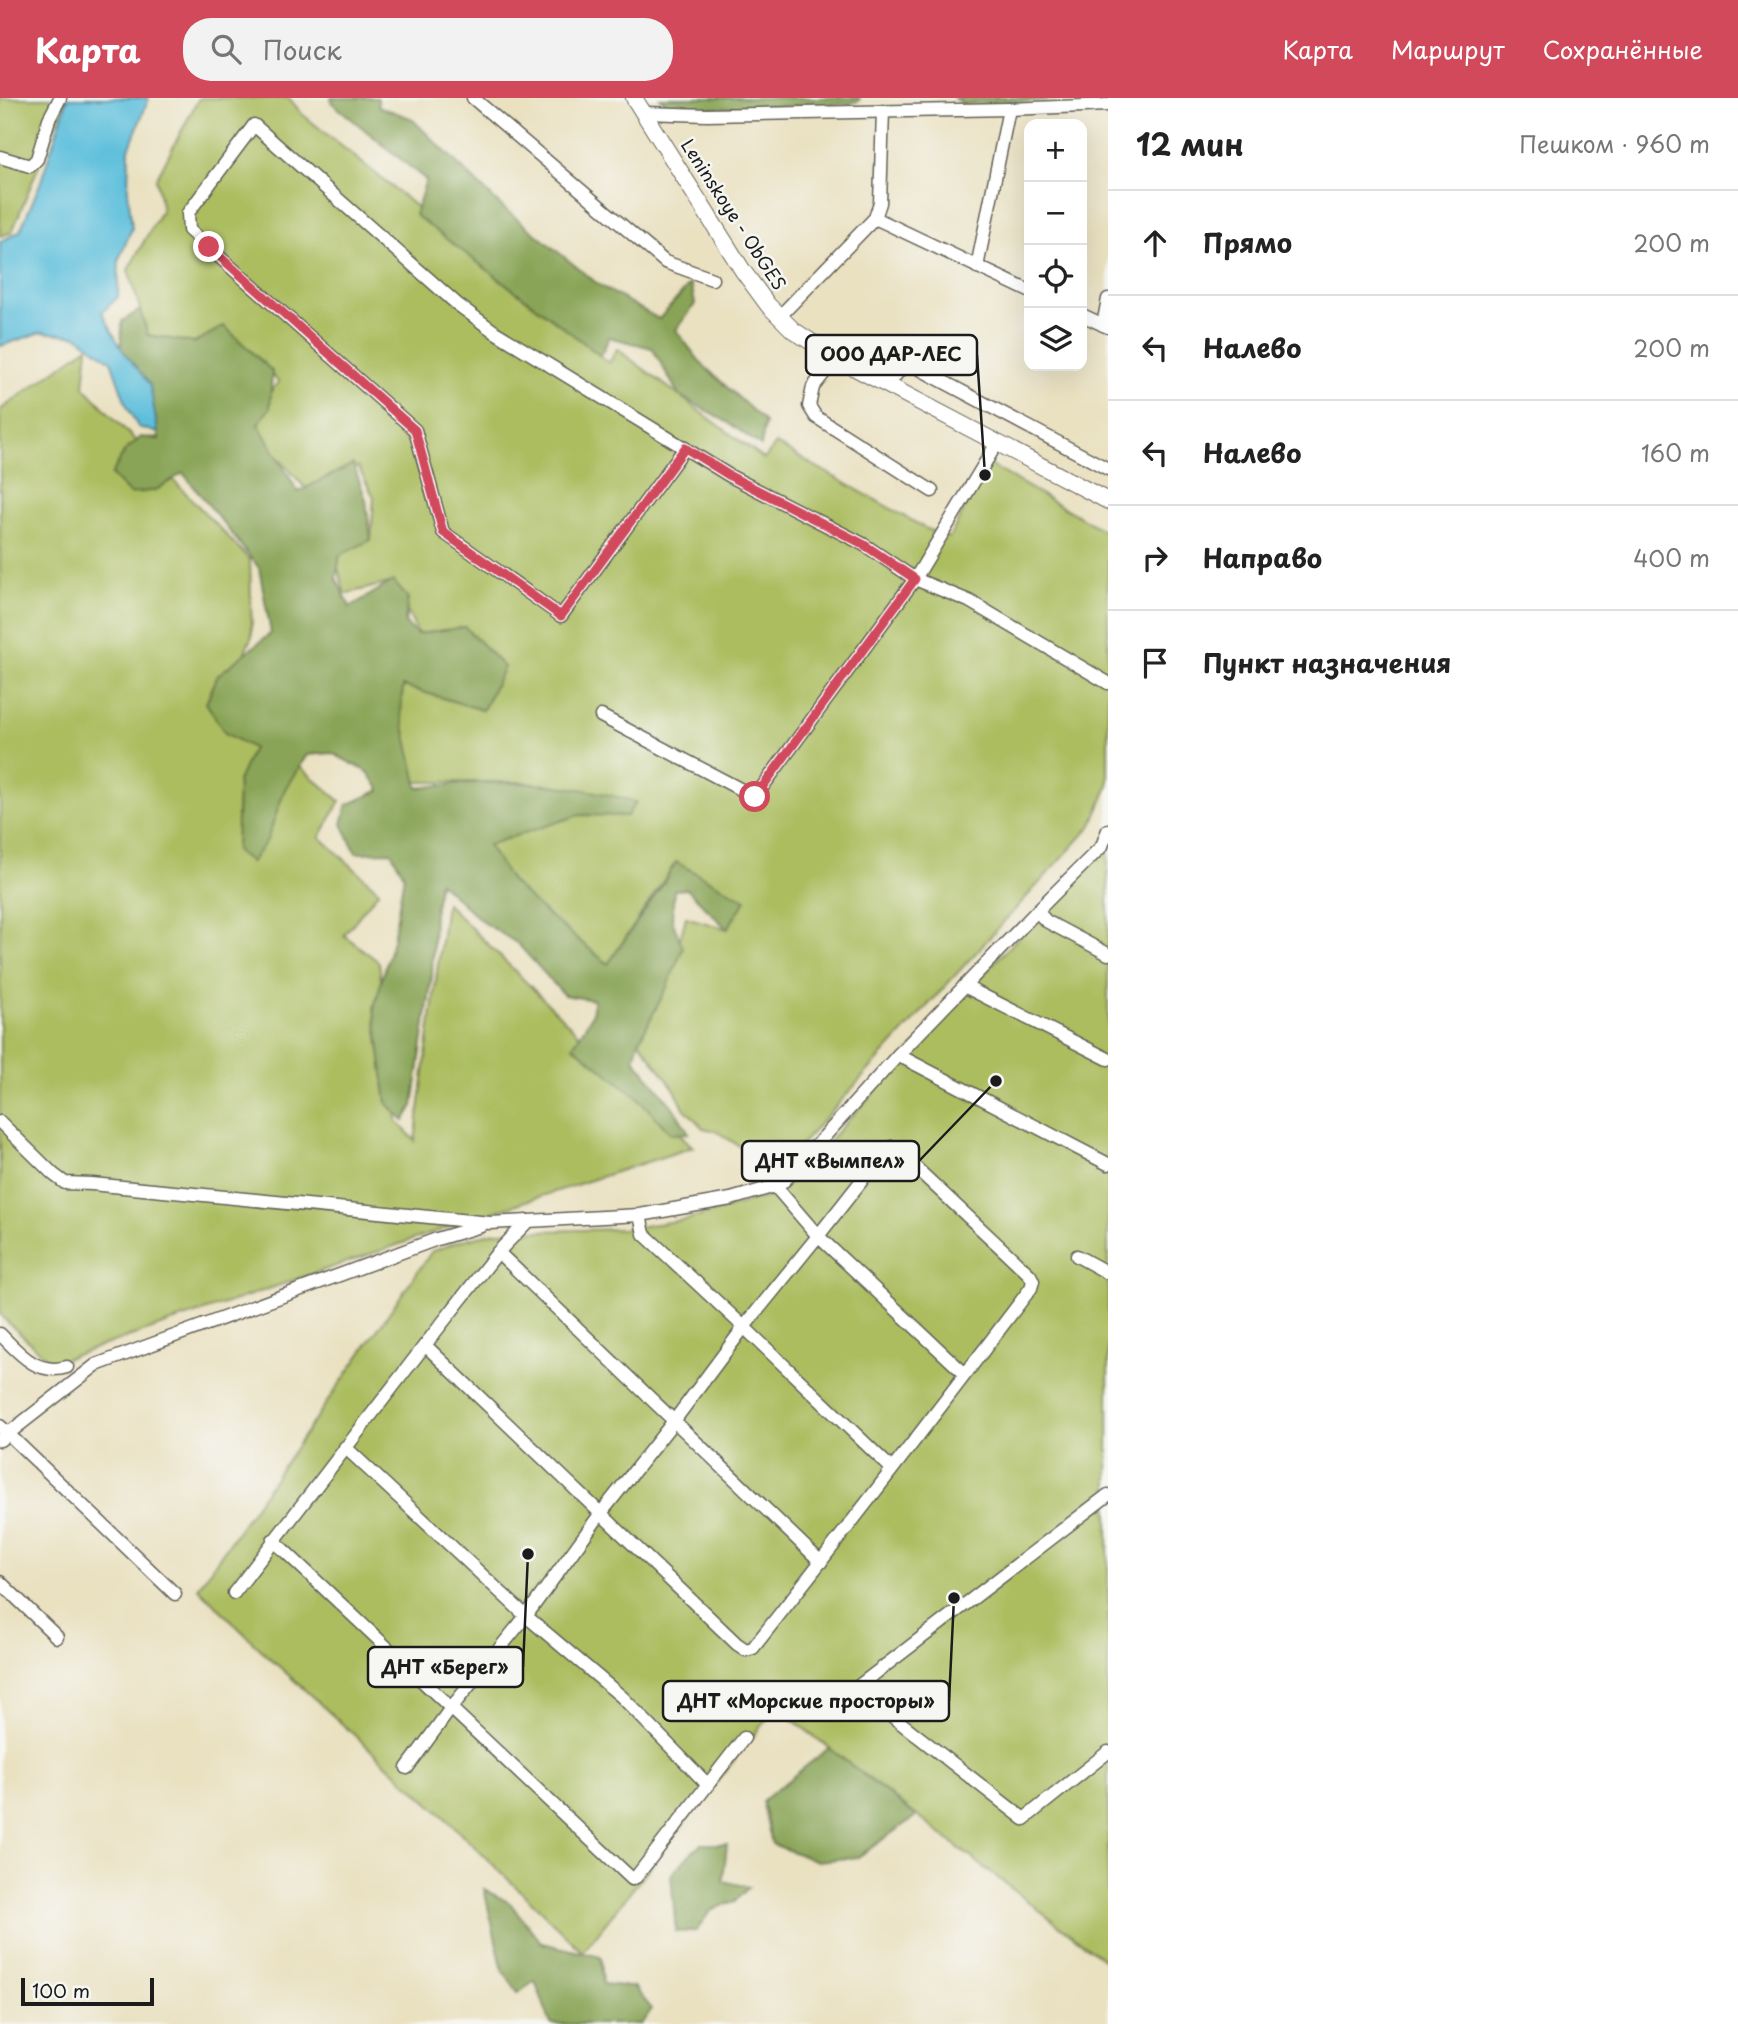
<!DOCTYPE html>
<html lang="ru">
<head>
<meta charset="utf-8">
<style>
	body { margin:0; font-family:"Playpen Sans",sans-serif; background:#f2f2f2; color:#222 }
	.controls { position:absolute; right:21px; top:21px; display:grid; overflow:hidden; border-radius:14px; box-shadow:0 7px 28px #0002 }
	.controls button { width:63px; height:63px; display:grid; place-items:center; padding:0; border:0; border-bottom:2px solid #e0e0e0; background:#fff; color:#222; font:35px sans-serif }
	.scale { position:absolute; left:21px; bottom:18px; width:133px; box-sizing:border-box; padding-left:7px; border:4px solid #1c1c1c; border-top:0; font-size:19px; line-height:24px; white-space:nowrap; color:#1c1c1c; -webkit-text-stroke:5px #f6f6f2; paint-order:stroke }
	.stop { position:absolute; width:21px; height:21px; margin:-16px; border:5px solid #d1495b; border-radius:50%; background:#fff }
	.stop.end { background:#d1495b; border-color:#fff; box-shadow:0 2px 7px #0008 }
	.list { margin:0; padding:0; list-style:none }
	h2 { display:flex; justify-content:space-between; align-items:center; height:91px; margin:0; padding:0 28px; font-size:30px }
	h2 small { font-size:23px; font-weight:400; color:#767676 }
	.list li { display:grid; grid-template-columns:46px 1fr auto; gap:21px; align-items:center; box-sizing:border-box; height:105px; padding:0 28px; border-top:2px solid #e0e0e0 }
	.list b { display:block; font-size:26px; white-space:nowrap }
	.list em { font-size:23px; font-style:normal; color:#767676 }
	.icon { flex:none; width:38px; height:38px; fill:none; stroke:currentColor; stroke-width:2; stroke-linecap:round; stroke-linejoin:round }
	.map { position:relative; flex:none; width:1108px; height:1926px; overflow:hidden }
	header { display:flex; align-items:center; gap:42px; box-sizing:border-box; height:98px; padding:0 35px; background:#d1495b; color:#fff }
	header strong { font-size:33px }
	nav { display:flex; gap:38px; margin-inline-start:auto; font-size:24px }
	.search { width:490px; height:63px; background:#f2f2f2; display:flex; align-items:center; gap:18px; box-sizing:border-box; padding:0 24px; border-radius:28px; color:#767676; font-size:26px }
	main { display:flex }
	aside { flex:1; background:#fff }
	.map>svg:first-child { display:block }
	.green { fill:#acbd60; stroke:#646c3e; stroke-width:2 }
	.forest { fill:#89a456; stroke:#526039; stroke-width:2 }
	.water { fill:#5dbfdc; stroke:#3c6e7c; stroke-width:2 }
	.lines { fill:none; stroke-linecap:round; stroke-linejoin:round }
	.minor-casing { stroke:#646156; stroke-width:15 }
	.major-casing { stroke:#646156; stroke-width:18 }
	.minor { stroke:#fff; stroke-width:12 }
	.major { stroke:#fff; stroke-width:16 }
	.route { stroke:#d1495b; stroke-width:9 }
	.labels { text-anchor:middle; stroke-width:5; stroke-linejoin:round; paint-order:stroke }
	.street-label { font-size:18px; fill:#1c1c1c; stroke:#f6f6f2 }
	.leader { fill:none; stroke:#1c1c1c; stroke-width:2.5 }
	.callout-dot { fill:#1c1c1c; stroke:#f6f6f2; stroke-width:2.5 }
	.callout { fill:#f6f6f2; stroke:#1c1c1c; stroke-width:2.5 }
	.callout-label { font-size:19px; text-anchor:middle; font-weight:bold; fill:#1c1c1c }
</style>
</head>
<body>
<header>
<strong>Карта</strong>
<div class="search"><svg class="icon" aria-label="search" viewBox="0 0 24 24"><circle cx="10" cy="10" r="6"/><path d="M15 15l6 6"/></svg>Поиск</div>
<nav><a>Карта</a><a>Маршрут</a><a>Сохранённые</a></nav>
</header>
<main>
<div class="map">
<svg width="1108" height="1926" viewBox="0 0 1108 1926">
	<rect width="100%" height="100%" fill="#f6f6f2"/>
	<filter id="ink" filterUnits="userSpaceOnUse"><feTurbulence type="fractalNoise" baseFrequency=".0143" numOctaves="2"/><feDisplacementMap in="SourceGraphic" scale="14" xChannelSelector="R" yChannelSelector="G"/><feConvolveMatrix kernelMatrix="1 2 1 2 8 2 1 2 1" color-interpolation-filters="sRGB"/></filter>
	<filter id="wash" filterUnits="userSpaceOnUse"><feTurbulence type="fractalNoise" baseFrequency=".00686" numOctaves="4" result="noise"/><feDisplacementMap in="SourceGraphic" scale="28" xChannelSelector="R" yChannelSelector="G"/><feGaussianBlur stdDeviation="1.57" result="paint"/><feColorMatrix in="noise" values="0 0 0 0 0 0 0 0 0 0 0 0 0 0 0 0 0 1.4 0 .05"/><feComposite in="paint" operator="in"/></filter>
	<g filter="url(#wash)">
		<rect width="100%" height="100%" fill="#eae1c1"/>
		<g class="green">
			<path d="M0,0H66L12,134L0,138Z"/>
			<path d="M199,0H289L302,16L609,265L617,251L764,361L776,346L927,431L949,440L988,366L1108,435V688L1092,727L777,1073L716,1033L703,1030L684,1010L675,992L639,943L667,889L686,819L727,831L676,764L608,866L514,795L476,744L525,684H409L392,602L403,588L482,612L465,529L418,536L393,484L345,496L334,454L371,442L374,399L358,369L307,392L245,322L279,284L224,228L194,245L148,237L128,172L162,111L156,81Z"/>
			<path d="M88,249L84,289L250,462L252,538L223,603L340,703L320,739L379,793L344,837L379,864L397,1023L415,1043L446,805L693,1049L514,1107L52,1265L0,1217V312Z"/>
			<path d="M1108,746V1865L776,1609L583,1854L440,1715L262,1553L198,1490L432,1153L463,1142L495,1134L624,1131L689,1121L780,1095L869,1000L897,966Z"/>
		</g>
		<g class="forest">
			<path d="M331,0H378V8L411,20L500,107L599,187L659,221L691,185L695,206L676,232L701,265L765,324L761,348L730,326L679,297L652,250L609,239L601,258L415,117L426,82L331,4Z"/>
			<path d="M660,0H860L859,3L848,6L692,11L670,9Z"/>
			<path d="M953,0H1067L1025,4L964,6Z"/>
			<path d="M140,212L148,237L194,245L224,228L272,273L270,310L258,326L298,394L353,366L366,402L371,442L340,457L336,480L350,509L393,483L408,500L405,525L417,536L465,529L504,569L483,612L403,588L401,615L418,690C492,680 565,683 636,704L627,718L579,717L488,747L511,783L543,813L608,866L659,792L676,764L746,802L727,831L687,791L674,792L672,822L683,850L667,889L639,943L634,961L673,1009L689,1035L671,1036L636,998L573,948L592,917L594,902L564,897L518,846L483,824L439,784L434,816L432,878L413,1008L404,1023L387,1005L374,910L393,842L404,777L391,754L356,755L342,726L347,707L380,692L368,674L332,655L307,657L285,691L267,742L251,764L236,753L238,683L253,650L225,635L206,605L218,577L271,535L259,470L183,375L156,392L130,396L111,377L125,353L141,339L159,341L150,287L121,250L122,223Z"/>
			<path d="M829,1650L916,1718L858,1759L817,1763L772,1746L762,1703Z"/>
			<path d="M701,1746H727L723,1783L749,1789L735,1803L711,1812L696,1833L676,1834L671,1777L690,1756Z"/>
			<path d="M484,1791L510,1805L542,1845L601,1859L603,1886L634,1889L652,1911L641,1926H551L535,1883L518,1895L503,1873Z"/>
		</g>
		<path class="water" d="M68,0H149L129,51L128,93L132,130L119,161L118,199L102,214L121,250L150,287L158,335L138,329L127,308L111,263L77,238L42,234L0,248V144L20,133L40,86Z"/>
	</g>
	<g filter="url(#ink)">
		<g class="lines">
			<defs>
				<g id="minor">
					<path d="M473,0L665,164L712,181"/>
					<path d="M644,15L707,17L1009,11L1108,7"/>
					<path d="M0,59L30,68L37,61L49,21L60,0"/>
					<path d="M875,120L1029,193"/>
					<path d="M977,169L1009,11"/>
					<path d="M1082,217L1108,229"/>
					<path d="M779,219L875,120L880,105L883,13"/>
					<path d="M1103,227L1108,201"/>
					<path d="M836,260L813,289L809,308L816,319L932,393"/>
					<path d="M888,287C895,278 902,265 914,268L1108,371"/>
					<path d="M685,350L561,518L443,434L415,332L189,132L188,115L254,27L457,206L495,234L730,378L863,446L915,481L969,503L1108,585"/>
					<path d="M601,618L755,699L915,481L997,345"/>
					<path d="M1037,813L1046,823L1108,856"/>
					<path d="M964,888L1108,961"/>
					<path d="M898,957L1108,1066"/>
					<path d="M0,1024L53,1076L65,1085L92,1086L490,1125L640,1117L731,1101L775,1088L785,1082L898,957L1037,813L1102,748L1108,732"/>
					<path d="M640,1117L644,1136L744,1229L892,1371"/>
					<path d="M498,1154L821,1464"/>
					<path d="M1077,1158L1108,1175"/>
					<path d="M0,1236C19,1255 37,1278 67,1269"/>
					<path d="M425,1247L737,1546L746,1552L753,1550C847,1431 939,1311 1031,1190L1033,1183L1030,1177L898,1053L892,1049L881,1058L818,1138L965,1276"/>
					<path d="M0,1328L175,1496"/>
					<path d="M0,1342L96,1267L437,1141L481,1128"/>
					<path d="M345,1349L526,1518L622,1599L707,1686"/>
					<path d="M1108,1397L856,1590L1024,1721L1108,1654"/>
					<path d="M273,1442L632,1781L636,1779L744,1640"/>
					<path d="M0,1484L57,1539"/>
					<path d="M234,1495L425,1247L498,1154L528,1123"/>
					<path d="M407,1670L451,1610L526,1518L601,1415L674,1323L744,1229L818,1138L775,1088"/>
				</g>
				<path id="major" d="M634,0L743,173L768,207L793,232L836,260L1108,403"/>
			</defs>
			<use href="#minor" class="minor-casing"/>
			<use href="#major" class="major-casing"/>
			<use href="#minor" class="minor"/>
			<use href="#major" class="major"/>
		</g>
	</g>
	<g class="lines" filter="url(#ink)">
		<path class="route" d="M209,149L415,332L443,434L561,518L685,350L730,378L863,446L915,481L755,699"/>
	</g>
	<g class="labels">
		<g class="street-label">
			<text transform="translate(733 117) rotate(57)" y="6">Leninskoye - ObGES</text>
		</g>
	</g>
	<path class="leader" d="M985 377L977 257M996 983L919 1063M528 1456L523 1569M954 1500L949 1603"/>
	<g class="callout-dot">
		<circle cx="985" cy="377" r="7"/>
		<circle cx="996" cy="983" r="7"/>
		<circle cx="528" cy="1456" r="7"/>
		<circle cx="954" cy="1500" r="7"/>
	</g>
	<g class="callout">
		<rect x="806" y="237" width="171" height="40" rx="7"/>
		<rect x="742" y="1043" width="177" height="40" rx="7"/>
		<rect x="368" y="1549" width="155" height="40" rx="7"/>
		<rect x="663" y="1583" width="286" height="40" rx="7"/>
	</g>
	<g class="callout-label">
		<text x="891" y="263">ООО ДАР-ЛЕС</text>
		<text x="830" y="1070">ДНТ «Вымпел»</text>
		<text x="445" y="1576">ДНТ «Берег»</text>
		<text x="806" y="1610">ДНТ «Морские просторы»</text>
	</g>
</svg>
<div class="controls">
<button>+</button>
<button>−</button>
<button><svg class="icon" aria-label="locate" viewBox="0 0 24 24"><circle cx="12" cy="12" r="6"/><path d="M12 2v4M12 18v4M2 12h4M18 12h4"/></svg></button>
<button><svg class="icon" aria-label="layers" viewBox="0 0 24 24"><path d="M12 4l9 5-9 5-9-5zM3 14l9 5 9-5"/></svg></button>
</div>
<div class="scale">100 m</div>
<div class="stop" style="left:755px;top:699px"></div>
<div class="stop end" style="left:209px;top:149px"></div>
</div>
<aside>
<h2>12 мин<small>Пешком · 960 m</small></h2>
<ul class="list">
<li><svg class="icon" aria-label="ahead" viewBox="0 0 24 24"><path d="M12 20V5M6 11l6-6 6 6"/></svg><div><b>Прямо</b></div><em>200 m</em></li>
<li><svg class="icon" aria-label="left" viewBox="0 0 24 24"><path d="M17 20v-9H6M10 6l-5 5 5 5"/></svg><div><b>Налево</b></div><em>200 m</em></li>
<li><svg class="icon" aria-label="left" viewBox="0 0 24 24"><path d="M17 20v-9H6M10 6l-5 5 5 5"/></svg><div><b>Налево</b></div><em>160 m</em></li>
<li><svg class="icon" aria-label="right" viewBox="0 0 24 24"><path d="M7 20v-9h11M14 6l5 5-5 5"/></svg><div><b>Направо</b></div><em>400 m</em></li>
<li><svg class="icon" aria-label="arrive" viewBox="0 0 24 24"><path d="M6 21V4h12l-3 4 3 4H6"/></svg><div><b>Пункт назначения</b></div></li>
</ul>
</aside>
</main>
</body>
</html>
